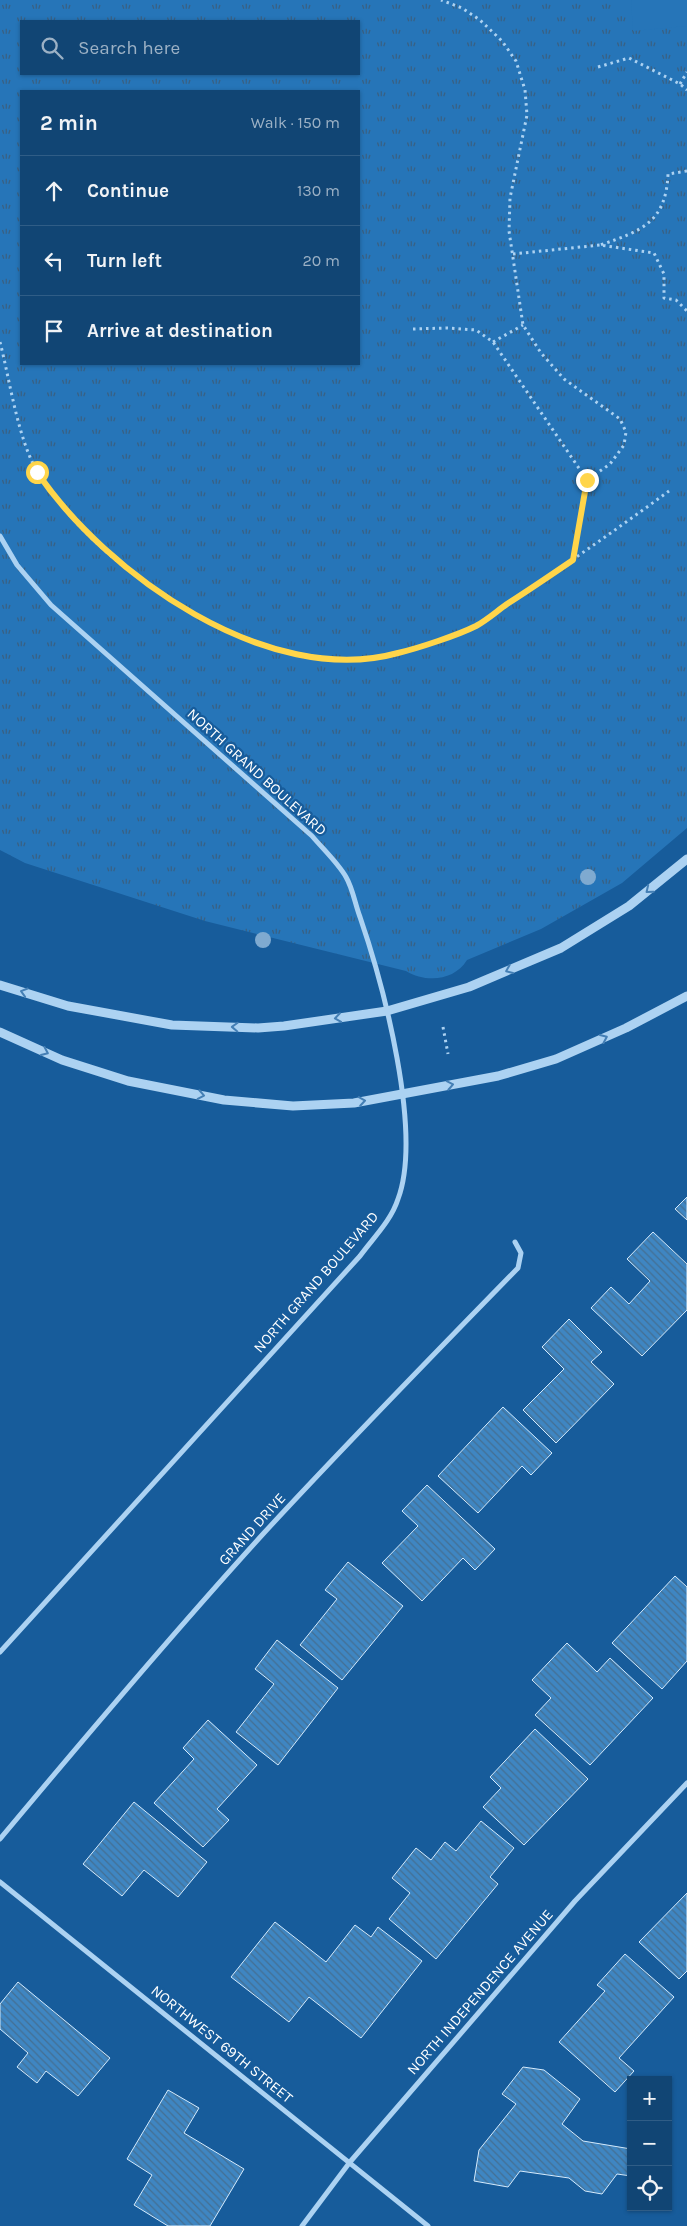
<!DOCTYPE html>
<html lang="en">
<head>
<meta charset="utf-8">
<style>
	body { margin:0; font-family:Karla,sans-serif; background:#1a4c79; color:#f1f3f6 }
	.controls { position:absolute; right:15px; bottom:15px; display:grid; overflow:hidden; border-radius:0px; box-shadow:0 1px 4px #0004 }
	.controls button { width:45px; height:45px; display:grid; place-items:center; padding:0; border:0; border-bottom:1px solid #305d86; background:#114574; color:#f1f3f6; font:25px sans-serif }
	.stop { position:absolute; width:15px; height:15px; margin:-11px; border:4px solid #ffd54a; border-radius:50%; background:#fff }
	.stop.end { background:#ffd54a; border-color:#fff; box-shadow:0 1px 5px #0008 }
	.list { margin:0; padding:0; list-style:none }
	h2 { display:flex; justify-content:space-between; align-items:center; height:65px; margin:0; padding:0 20px; font-size:21px }
	h2 small { font-size:16px; font-weight:400; color:#9cb1c5 }
	.list li { display:grid; grid-template-columns:32px 1fr auto; gap:15px; align-items:center; box-sizing:border-box; height:70px; padding:0 20px; border-top:1px solid #305d86 }
	.list b { display:block; font-size:19px; white-space:nowrap }
	.list em { font-size:16px; font-style:normal; color:#9cb1c5 }
	.icon { flex:none; width:28px; height:28px; fill:none; stroke:currentColor; stroke-width:2; stroke-linecap:round; stroke-linejoin:round }
	.map { position:relative; flex:none; width:687px; height:2226px; overflow:hidden }
	.search { position:absolute; background:#114574; box-shadow:0 1px 4px #0004; left:20px; top:20px; width:340px; height:55px; display:flex; align-items:center; gap:12px; box-sizing:border-box; padding:0 18px; border-radius:0px; color:#9cb1c5; font-size:19px }
	.panel { position:absolute; background:#114574; box-shadow:0 1px 4px #0004; left:20px; top:90px; width:340px; height:275px; border-radius:0px }
	.map>svg:first-child { display:block }
	.park { fill:url(#park-tufts); fill-rule:evenodd }
	.garden { fill:#2675b8 }
	.building { fill:url(#building-back-hatch); stroke:#d4eafc }
	.lines { fill:none; stroke-linecap:round; stroke-linejoin:round }
	.path { stroke:#acd2f2; stroke-width:3; stroke-dasharray:2.5 4; stroke-linecap:butt }
	.minor { stroke:#acd2f2; stroke-width:5 }
	.tertiary { stroke:#acd2f2; stroke-width:9 }
	.tree { fill:#7faad0 }
	.oneway { stroke:#447fb5 }
	.route { stroke:#ffd54a; stroke-width:6 }
	.labels { text-anchor:middle; stroke-width:4.5; stroke-linejoin:round; paint-order:stroke }
	.street-label { font-size:15px; fill:#fff; stroke:#175c9b }
</style>
</head>
<body>
<div class="map">
<svg width="687" height="2226" viewBox="0 0 687 2226">
	<defs>
		<pattern id="park-tufts" width="24" height="20" patternUnits="userSpaceOnUse" patternTransform="scale(1.25)"><rect width="24" height="20" fill="#2675b8"/><path d="M3 7l-1-3M5 7V3M7 7l1-3M15 17l-1-3M17 17v-4M19 17l1-3" fill="none" stroke="#396082"/></pattern>
		<pattern id="building-back-hatch" width="6" height="6" patternUnits="userSpaceOnUse" patternTransform="scale(1.25)"><rect width="6" height="6" fill="#3f86c2"/><path d="M-1 5l2 2M0 0l6 6M5-1l2 2" fill="none" stroke="#446f93"/></pattern>
	</defs>
	<rect width="100%" height="100%" fill="#175c9b"/>
	<path class="park" d="M0,0H687V828L622,883L541,929L467,960C454,981 426,983 406,971L205,921L25,863L0,850ZM21,21H359V74H21ZM21,91H359V364H21Z"/>
	<path class="garden" d="M631,0H687V26L633,31Z"/>
	<g class="building">
		<path d="M687,1197V1220L675,1209Z"/>
		<path d="M653,1232L687,1264V1310L642,1356L591,1308L611,1287L629,1304L650,1281L627,1259Z"/>
		<path d="M569,1319L602,1352L591,1362L614,1384L556,1443L523,1410L564,1369L542,1347Z"/>
		<path d="M503,1407L552,1453L531,1475L522,1466L478,1513L438,1476Z"/>
		<path d="M427,1485L495,1549L475,1570L463,1558L422,1601L382,1563L418,1526L402,1511Z"/>
		<path d="M348,1562L403,1606L342,1680L300,1645L337,1599L325,1590Z"/>
		<path d="M675,1576L687,1587V1661L662,1689L612,1643Z"/>
		<path d="M277,1640L338,1688L278,1765L236,1732L274,1684L255,1669Z"/>
		<path d="M567,1643L597,1672L610,1658L653,1698L590,1765L535,1715L551,1698L532,1680Z"/>
		<path d="M208,1720L257,1765L217,1809L229,1820L203,1847L154,1803L194,1759L183,1748Z"/>
		<path d="M535,1729L588,1779L524,1845L483,1807L501,1788L490,1777Z"/>
		<path d="M134,1802L207,1862L178,1897L144,1870L122,1896L83,1864Z"/>
		<path d="M481,1821L514,1848L490,1877L498,1884L436,1959L389,1919L410,1893L392,1878L416,1848L431,1860L445,1842L456,1851Z"/>
		<path d="M687,1893V1971L679,1979L639,1942Z"/>
		<path d="M275,1922L326,1962L355,1925L371,1937L378,1927L422,1961L361,2038L309,1997L289,2022L231,1977Z"/>
		<path d="M625,1954L674,1997L619,2058L634,2071L615,2092L559,2042L605,1991L597,1985Z"/>
		<path d="M18,1982L110,2058L78,2096L46,2071L37,2083L17,2067L28,2053L0,2029V2004Z"/>
		<path d="M523,2067L544,2070L580,2099L562,2124L583,2141L631,2149V2176L617,2174L602,2194L585,2191L569,2178L520,2171L508,2187L474,2181L479,2150L516,2104L502,2094Z"/>
		<path d="M168,2090L199,2108L184,2133L244,2169L210,2226H168L134,2205L152,2175L127,2159Z"/>
	</g>
	<g class="lines">
		<g class="path">
			<path d="M598,67L629,58L680,84L687,90"/>
			<path d="M680,84L687,72"/>
			<path d="M687,171L668,174C666,222 642,231 600,245L654,253L664,274V298L676,300L687,311"/>
			<path d="M513,254L600,245"/>
			<path d="M413,329L447,328L476,330L493,342L587,480L610,464L624,445L626,432L620,419L564,379L541,353L523,325L509,231L510,198L527,115L525,90L516,61L502,41L480,20L462,8L441,0"/>
			<path d="M0,342C10,381 18,440 38,473C101,576 275,687 398,653C418,648 460,635 477,625C496,614 514,600 532,588C578,556 624,524 669,491"/>
			<path d="M493,342L523,325"/>
			<path d="M573,560L587,480"/>
			<path d="M443,1027L448,1054"/>
		</g>
		<g class="minor">
			<path d="M0,536L17,565L51,605L312,836C323,849 338,863 346,877C353,889 355,904 360,917C383,984 423,1132 398,1199C391,1221 373,1238 360,1256L0,1652"/>
			<path d="M0,1839C86,1736 173,1633 263,1534C346,1444 432,1356 518,1268L521,1253L515,1242"/>
			<path d="M0,1882L428,2226"/>
			<path d="M302,2226L350,2162L575,1901L687,1783"/>
		</g>
		<g class="tertiary">
			<path d="M0,985L68,1006L172,1025L258,1028L284,1026L387,1011L469,987L561,948L629,906L687,859"/>
			<path d="M0,1032L62,1060L128,1081L224,1100L293,1106L354,1103L498,1076L556,1059L626,1028L687,996"/>
		</g>
	</g>
	<g class="tree">
		<circle cx="588" cy="877" r="8"/>
		<circle cx="263" cy="940" r="8"/>
	</g>
	<defs><path id="oneway-chevron" d="M-2-3.5L2.5 0L-2 3.5" fill="none" stroke-width="1.6" stroke-linecap="round" stroke-linejoin="round" transform="scale(1.25)"/></defs>
	<g class="oneway">
		<use href="#oneway-chevron" transform="translate(649 890) rotate(141)"/>
		<use href="#oneway-chevron" transform="translate(509 970) rotate(157)"/>
		<use href="#oneway-chevron" transform="translate(24 992) rotate(-163)"/>
		<use href="#oneway-chevron" transform="translate(338 1018) rotate(172)"/>
		<use href="#oneway-chevron" transform="translate(235 1027) rotate(-178)"/>
		<use href="#oneway-chevron" transform="translate(604 1038) rotate(-24)"/>
		<use href="#oneway-chevron" transform="translate(45 1052) rotate(24)"/>
		<use href="#oneway-chevron" transform="translate(450 1085) rotate(-11)"/>
		<use href="#oneway-chevron" transform="translate(201 1095) rotate(11)"/>
		<use href="#oneway-chevron" transform="translate(362 1101) rotate(-9)"/>
	</g>
	<g class="lines">
		<path class="route" d="M37,472C106,574 268,689 398,653C419,648 458,635 476,626C487,620 497,611 507,604C529,590 551,575 573,560L587,480"/>
	</g>
	<g class="labels">
		<g class="street-label">
			<text transform="translate(257 772) rotate(42)" y="5">NORTH GRAND BOULEVARD</text>
			<text transform="translate(316 1282) rotate(-49)" y="5">NORTH GRAND BOULEVARD</text>
			<text transform="translate(252 1529) rotate(-48)" y="5">GRAND DRIVE</text>
			<text transform="translate(480 1992) rotate(-49)" y="5">NORTH INDEPENDENCE AVENUE</text>
			<text transform="translate(222 2044) rotate(39)" y="5">NORTHWEST 69TH STREET</text>
		</g>
	</g>
</svg>
<div class="controls">
<button>+</button>
<button>−</button>
<button><svg class="icon" aria-label="locate" viewBox="0 0 24 24"><circle cx="12" cy="12" r="6"/><path d="M12 2v4M12 18v4M2 12h4M18 12h4"/></svg></button>
</div>
<div class="stop" style="left:37px;top:472px"></div>
<div class="stop end" style="left:587px;top:480px"></div>
<div class="search"><svg class="icon" aria-label="search" viewBox="0 0 24 24"><circle cx="10" cy="10" r="6"/><path d="M15 15l6 6"/></svg>Search here</div>
<section class="panel">
<h2>2 min<small>Walk · 150 m</small></h2>
<ul class="list">
<li><svg class="icon" aria-label="ahead" viewBox="0 0 24 24"><path d="M12 20V5M6 11l6-6 6 6"/></svg><div><b>Continue</b></div><em>130 m</em></li>
<li><svg class="icon" aria-label="left" viewBox="0 0 24 24"><path d="M17 20v-9H6M10 6l-5 5 5 5"/></svg><div><b>Turn left</b></div><em>20 m</em></li>
<li><svg class="icon" aria-label="arrive" viewBox="0 0 24 24"><path d="M6 21V4h12l-3 4 3 4H6"/></svg><div><b>Arrive at destination</b></div></li>
</ul>
</section>
</div>
</body>
</html>
